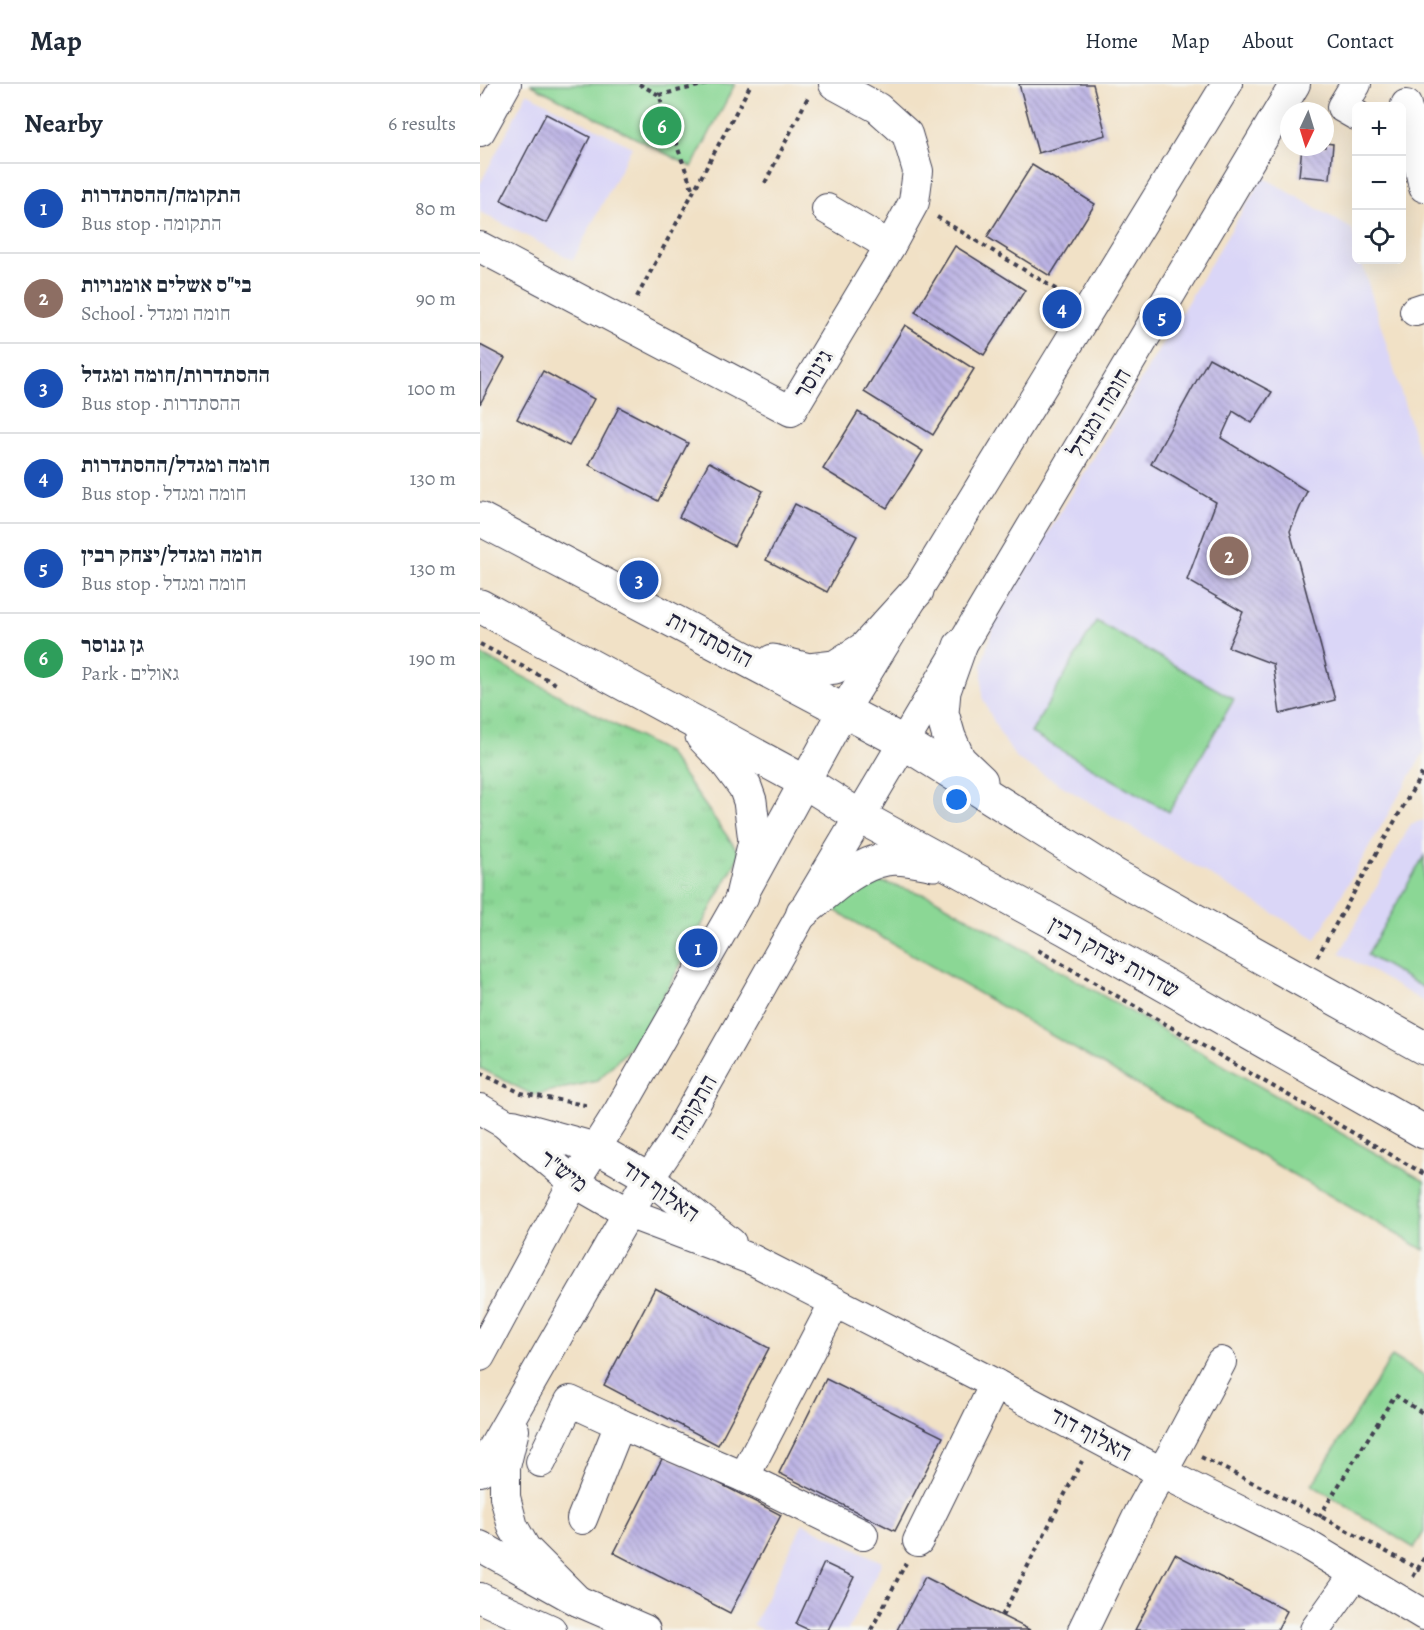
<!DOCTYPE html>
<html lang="en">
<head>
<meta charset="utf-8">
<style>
	body { margin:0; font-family:Alegreya,"Frank Ruhl Libre",serif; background:#f2f2f3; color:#1f2937 }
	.controls { position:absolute; right:18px; top:18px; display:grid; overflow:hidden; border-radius:9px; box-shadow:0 6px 24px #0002 }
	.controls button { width:54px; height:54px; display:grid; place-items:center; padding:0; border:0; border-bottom:2px solid #e0e1e3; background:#fff; color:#1f2937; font:30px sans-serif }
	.compass { position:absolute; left:800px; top:18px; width:54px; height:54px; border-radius:50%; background:#fff; box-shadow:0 6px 24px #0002; rotate:184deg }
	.you { position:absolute; left:477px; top:716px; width:21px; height:21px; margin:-15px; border:4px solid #fff; border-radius:50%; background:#1a73e8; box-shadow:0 0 0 9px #1a73e833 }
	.badge { display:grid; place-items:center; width:39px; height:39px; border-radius:50%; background:#c8321e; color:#fff; font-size:20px; font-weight:700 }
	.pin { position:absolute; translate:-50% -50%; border:3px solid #fff; box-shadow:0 2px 6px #0006 }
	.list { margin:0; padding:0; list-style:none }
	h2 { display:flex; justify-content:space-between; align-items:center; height:78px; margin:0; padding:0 24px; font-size:26px }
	h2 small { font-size:20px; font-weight:400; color:#747a83 }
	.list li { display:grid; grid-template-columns:39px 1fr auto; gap:18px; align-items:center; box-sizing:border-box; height:90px; padding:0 24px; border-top:2px solid #e0e1e3 }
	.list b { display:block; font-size:22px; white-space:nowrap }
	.list p { margin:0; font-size:20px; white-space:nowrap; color:#747a83 }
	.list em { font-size:20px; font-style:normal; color:#747a83 }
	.icon { flex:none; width:33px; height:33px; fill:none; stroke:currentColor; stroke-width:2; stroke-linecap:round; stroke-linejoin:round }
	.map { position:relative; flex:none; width:944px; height:1546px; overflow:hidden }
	header { display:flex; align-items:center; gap:36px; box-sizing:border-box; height:84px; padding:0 30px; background:#fff; border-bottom:2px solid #e0e1e3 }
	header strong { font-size:28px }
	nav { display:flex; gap:33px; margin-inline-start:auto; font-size:21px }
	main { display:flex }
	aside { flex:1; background:#fff }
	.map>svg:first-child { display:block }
	.built { fill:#dad6f7 }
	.grass { fill:url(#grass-tufts); stroke:#567c68; stroke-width:1.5 }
	.park { fill:#8bd795; stroke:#567c68; stroke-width:1.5 }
	.building { fill:url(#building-back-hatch) }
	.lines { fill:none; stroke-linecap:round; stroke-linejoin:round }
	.minor-casing { stroke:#413f50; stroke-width:32 }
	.major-casing { stroke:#413f50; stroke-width:35 }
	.path { stroke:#413f50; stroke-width:4; stroke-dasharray:4.5 4.5; stroke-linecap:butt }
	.minor { stroke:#fff; stroke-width:30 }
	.major { stroke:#fff; stroke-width:33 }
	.labels { text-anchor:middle; stroke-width:6; stroke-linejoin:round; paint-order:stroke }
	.street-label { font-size:24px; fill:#22223b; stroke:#f6f6f2 }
</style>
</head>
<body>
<header>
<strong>Map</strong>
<nav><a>Home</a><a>Map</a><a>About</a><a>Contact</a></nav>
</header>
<main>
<aside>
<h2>Nearby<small>6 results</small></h2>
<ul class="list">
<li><span class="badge" style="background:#1a4fb4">1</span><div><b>התקומה/ההסתדרות</b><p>Bus stop · התקומה</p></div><em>80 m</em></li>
<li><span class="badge" style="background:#8d6e63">2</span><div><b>בי&quot;ס אשלים אומנויות</b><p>School · חומה ומגדל</p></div><em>90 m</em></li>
<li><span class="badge" style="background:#1a4fb4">3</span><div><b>ההסתדרות/חומה ומגדל</b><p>Bus stop · ההסתדרות</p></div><em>100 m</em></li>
<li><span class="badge" style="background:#1a4fb4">4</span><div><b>חומה ומגדל/ההסתדרות</b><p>Bus stop · חומה ומגדל</p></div><em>130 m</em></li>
<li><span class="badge" style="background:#1a4fb4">5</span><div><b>חומה ומגדל/יצחק רבין</b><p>Bus stop · חומה ומגדל</p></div><em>130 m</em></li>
<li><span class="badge" style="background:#2e9e5b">6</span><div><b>גן גנוסר</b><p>Park · גאולים</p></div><em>190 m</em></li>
</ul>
</aside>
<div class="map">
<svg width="944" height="1546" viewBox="0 0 944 1546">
	<defs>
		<pattern id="grass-tufts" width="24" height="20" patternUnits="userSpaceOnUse" patternTransform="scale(1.5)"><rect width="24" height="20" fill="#8bd795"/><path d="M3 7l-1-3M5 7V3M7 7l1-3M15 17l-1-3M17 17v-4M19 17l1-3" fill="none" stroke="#78b881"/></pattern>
		<pattern id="building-back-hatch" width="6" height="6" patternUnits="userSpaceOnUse" patternTransform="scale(1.5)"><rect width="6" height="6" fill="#bcb3e4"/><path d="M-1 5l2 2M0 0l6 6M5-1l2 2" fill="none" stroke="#9891ba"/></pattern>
	</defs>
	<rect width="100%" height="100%" fill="#f6f6f2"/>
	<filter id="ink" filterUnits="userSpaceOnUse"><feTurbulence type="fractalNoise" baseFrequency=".0167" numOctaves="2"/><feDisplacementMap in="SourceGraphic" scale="12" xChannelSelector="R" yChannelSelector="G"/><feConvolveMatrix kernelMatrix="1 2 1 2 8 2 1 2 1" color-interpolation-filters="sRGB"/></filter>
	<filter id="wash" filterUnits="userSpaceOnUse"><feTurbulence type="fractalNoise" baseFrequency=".008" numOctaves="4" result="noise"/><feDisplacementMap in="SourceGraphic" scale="24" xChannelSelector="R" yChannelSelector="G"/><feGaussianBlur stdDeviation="1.35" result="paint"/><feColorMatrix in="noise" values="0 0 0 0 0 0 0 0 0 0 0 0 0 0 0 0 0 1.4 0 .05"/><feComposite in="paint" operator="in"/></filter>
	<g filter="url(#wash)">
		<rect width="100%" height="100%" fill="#f1e1c6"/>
		<g class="built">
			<path d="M47,9L152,63L93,176L0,128V100Z"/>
			<path d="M783,93L872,145L876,160V176H881L944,385V668L836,855L536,674L519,648L502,613V580L515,537Z"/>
			<path d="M944,736V918L860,869L931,740Z"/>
			<path d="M323,1439L402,1478L368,1546H283L273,1541Z"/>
		</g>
		<path class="grass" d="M0,570L187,668L260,770L163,950L117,997L53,1011L0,984Z"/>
		<g class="park">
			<path d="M50,0H255L212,83Z"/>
			<path d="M616,537L754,615L689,728L551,649Z"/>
			<path d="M944,772V904L887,871Z"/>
			<path d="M381,795L406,799L452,813L944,1097V1166L347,822Z"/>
			<path d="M912,1272L944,1292V1448L934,1464L832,1401Z"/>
		</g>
		<g id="blocks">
			<g class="building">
				<path d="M539,0H613L626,51L558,69Z"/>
				<path d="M66,30L110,53L66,139L21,116Z"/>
				<path d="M845,59L853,60L850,95L819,92L822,63H845Z"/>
				<path d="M552,81L615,120L570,192L507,153Z"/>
				<path d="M475,162L545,206L504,271L435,228Z"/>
				<path d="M425,241L494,285L453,351L384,308Z"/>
				<path d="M0,261L25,274L0,320Z"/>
				<path d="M729,274L792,308L772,339L753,327L741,354L827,407L810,447L855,616L800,630L793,580L748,563L763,528L707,496L736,418L671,380Z"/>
				<path d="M63,287L114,315L89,362L37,335Z"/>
				<path d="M139,323L208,359L178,417L109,381Z"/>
				<path d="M378,328L443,367L407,424L343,385Z"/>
				<path d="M229,378L283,407L254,462L199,433Z"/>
				<path d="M315,420L377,452L347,508L286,476Z"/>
				<path d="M175,1204L289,1264L238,1361L124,1301Z"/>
				<path d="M346,1295L463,1353L415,1447L299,1389Z"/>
				<path d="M184,1371L301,1431L250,1529L134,1469Z"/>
				<path d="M695,1470L807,1527L797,1546H655Z"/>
				<path d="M344,1479L374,1493L348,1546H329L316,1540Z"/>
				<path d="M445,1493L522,1532L550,1546H417Z"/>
			</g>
		</g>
	</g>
	<g filter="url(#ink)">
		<use href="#blocks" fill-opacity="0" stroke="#413f50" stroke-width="1.5"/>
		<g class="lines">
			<defs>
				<g id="minor">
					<path d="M876,0L862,23L876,31"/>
					<path d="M926,21L944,103"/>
					<path d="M0,47L26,0"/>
					<path d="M347,125L410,162"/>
					<path d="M0,163L311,327L410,162L434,118L438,87L427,50L398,24L354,0"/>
					<path d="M935,227L944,224"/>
					<path d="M0,1025L24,1039L94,1098L148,1129L273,1176L515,1300L681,1388L824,1459L944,1531"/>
					<path d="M33,1041L116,1064L169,1094L251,1159"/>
					<path d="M0,1272L94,1098L139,1027L262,812L364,626L747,0"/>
					<path d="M34,1346L25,1383V1413L33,1443L45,1464L98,1517"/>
					<path d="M61,1378L90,1317L140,1340"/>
					<path d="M0,1387L148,1129L169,1094L193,1059L323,828L815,0"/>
					<path d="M264,1393L355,1218"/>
					<path d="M102,1435L140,1340L264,1393L383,1451"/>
					<path d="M438,1457L515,1300"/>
					<path d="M0,1462L98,1517L165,1546"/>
					<path d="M0,1514L71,1546"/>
					<path d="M603,1546L660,1428L697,1361L741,1278"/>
					<path d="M835,1546L875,1490"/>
				</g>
				<g id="major">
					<path d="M0,435L423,658L636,792L944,964"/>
					<path d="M0,522L325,698L379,732L586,845L944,1048"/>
					<path d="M480,562L464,607L462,629L469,653L479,676L501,697"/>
					<path d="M293,577L329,586L355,583L385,564L437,507"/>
					<path d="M222,652L244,675L265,703L270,717L275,757L262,812"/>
					<path d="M323,828C348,808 374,781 406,775C421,772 439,777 454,780"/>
				</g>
			</defs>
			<use href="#minor" class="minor-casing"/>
			<use href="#major" class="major-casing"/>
			<g class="path">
				<path d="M159,0L179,11L213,107"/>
				<path d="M179,11L227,0"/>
				<path d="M285,99L329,11"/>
				<path d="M457,133L587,212"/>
				<path d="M157,213L271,0"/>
				<path d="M0,560L76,600"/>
				<path d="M558,866L944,1090"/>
				<path d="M837,873L944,686"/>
				<path d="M0,989L41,1009L110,1022"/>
				<path d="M721,1373L840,1432L944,1488"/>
				<path d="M839,1433L915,1311L944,1330"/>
				<path d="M933,1493L944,1474"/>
				<path d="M522,1532L602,1377"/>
				<path d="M391,1546L426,1479"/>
			</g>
			<use href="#minor" class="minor"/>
			<use href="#major" class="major"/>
		</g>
	</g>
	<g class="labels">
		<g class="street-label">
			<text transform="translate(333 290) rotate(-59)" y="8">גינוסר</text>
			<text transform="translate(619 329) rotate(-59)" y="8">חומה ומגדל</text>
			<text transform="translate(230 555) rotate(28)" y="8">ההסתדרות</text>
			<text transform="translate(634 873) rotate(29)" y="8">שדרות יצחק רבין</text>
			<text transform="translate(213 1023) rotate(-60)" y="8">התקומה</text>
			<text transform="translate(84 1087) rotate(37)" y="8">מיש"ר</text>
			<text transform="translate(181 1107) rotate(35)" y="8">האלוף דוד</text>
			<text transform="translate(611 1350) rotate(28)" y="8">האלוף דוד</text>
		</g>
	</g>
</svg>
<div class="controls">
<button>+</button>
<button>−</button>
<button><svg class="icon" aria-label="locate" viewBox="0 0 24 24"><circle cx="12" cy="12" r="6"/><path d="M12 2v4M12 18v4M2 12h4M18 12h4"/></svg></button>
</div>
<svg class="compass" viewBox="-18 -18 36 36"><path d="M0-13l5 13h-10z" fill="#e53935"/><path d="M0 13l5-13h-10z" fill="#747a83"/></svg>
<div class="you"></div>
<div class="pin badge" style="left:218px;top:864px;background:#1a4fb4">1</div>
<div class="pin badge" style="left:749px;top:472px;background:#8d6e63">2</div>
<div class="pin badge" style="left:159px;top:496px;background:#1a4fb4">3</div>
<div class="pin badge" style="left:582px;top:225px;background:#1a4fb4">4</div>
<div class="pin badge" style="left:682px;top:233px;background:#1a4fb4">5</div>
<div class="pin badge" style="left:182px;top:42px;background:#2e9e5b">6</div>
</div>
</main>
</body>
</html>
